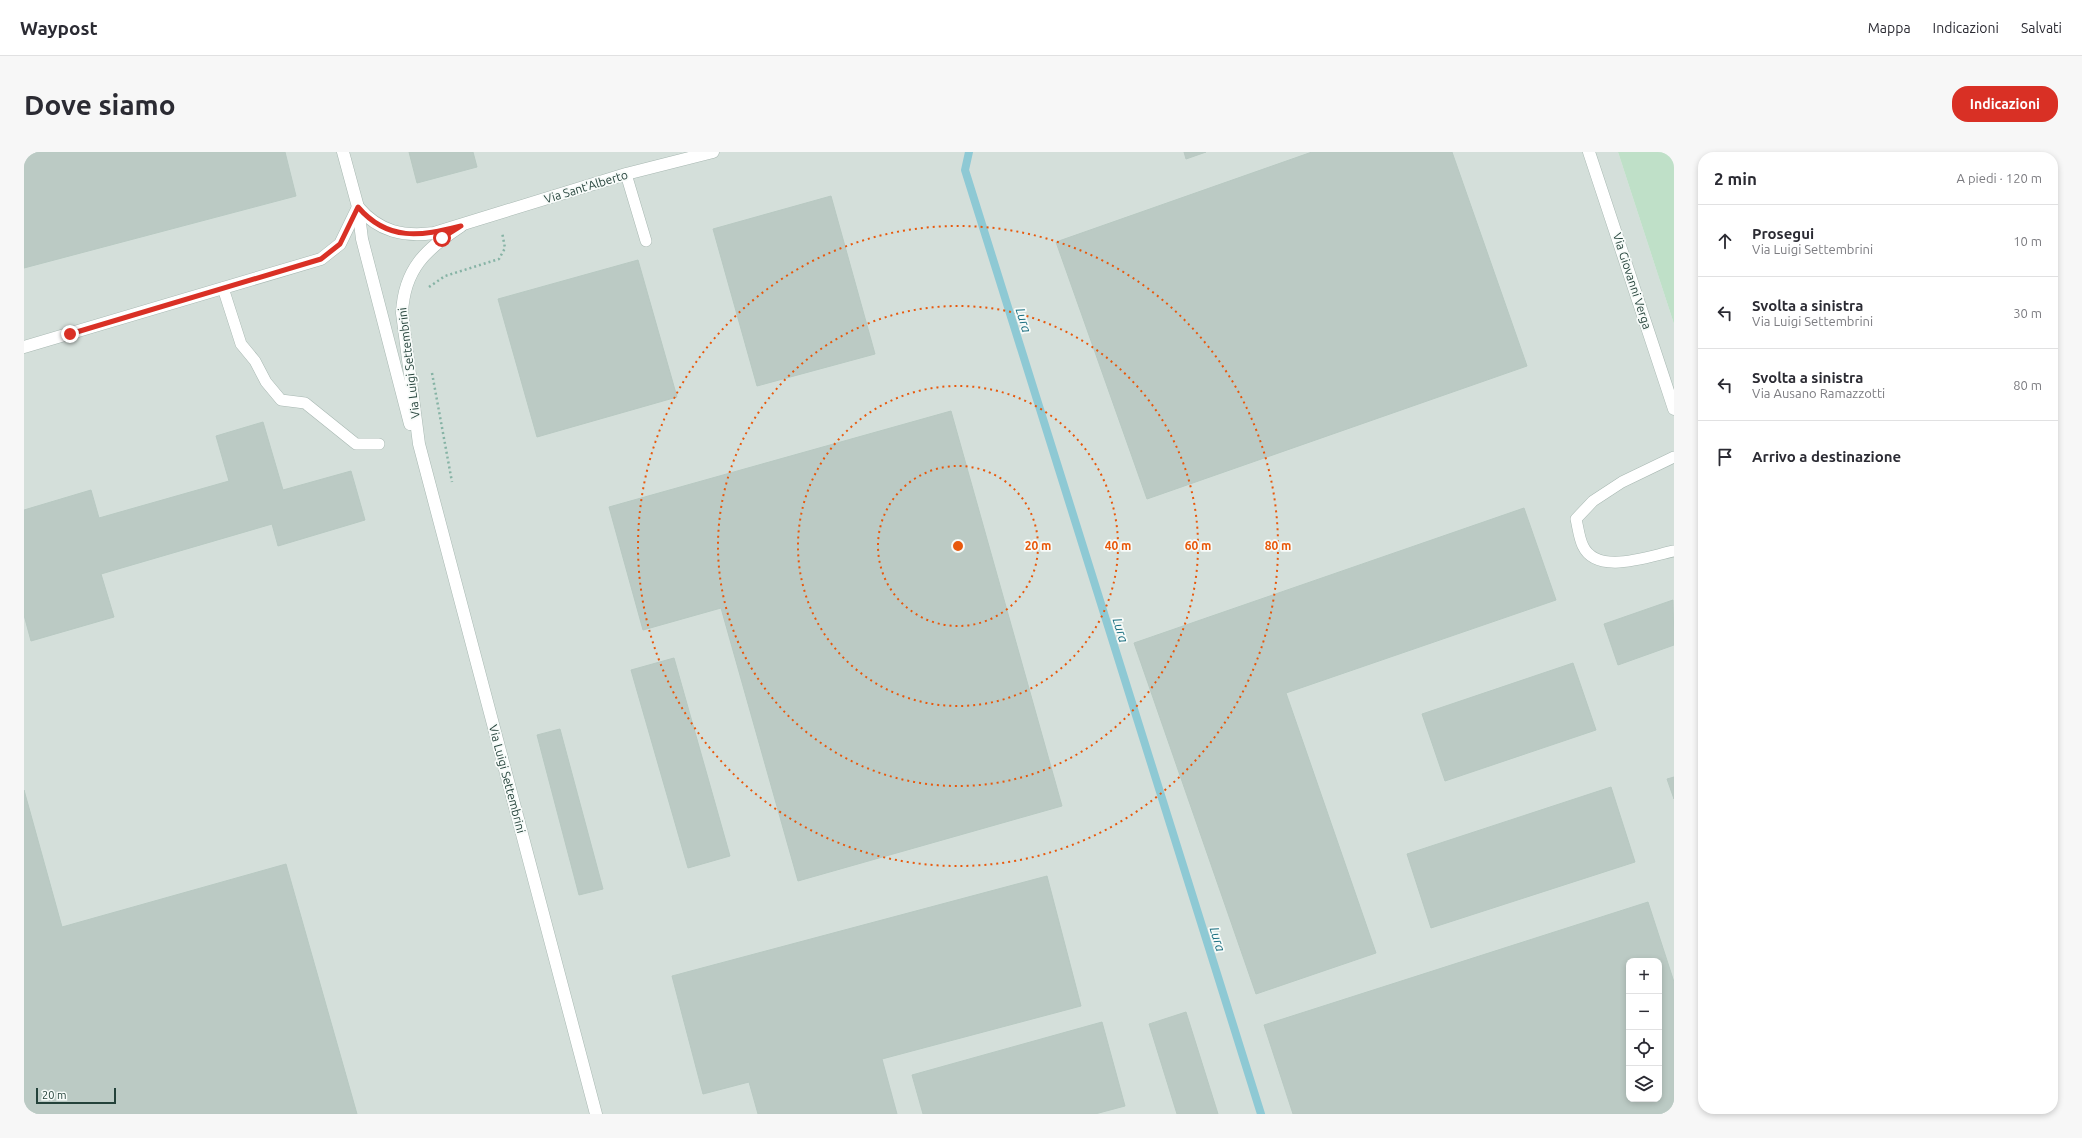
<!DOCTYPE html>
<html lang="it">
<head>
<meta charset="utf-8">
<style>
	body { margin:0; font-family:Ubuntu,sans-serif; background:#f7f7f7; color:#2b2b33 }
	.controls { position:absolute; right:12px; bottom:12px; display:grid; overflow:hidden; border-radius:8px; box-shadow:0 2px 6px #0003 }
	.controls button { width:36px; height:36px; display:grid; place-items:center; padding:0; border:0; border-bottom:1px solid #e1e1e2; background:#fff; color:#2b2b33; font:20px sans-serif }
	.scale { position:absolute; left:12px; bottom:10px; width:80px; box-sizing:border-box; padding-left:4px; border:2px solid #24423a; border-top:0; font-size:11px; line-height:14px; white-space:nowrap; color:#24423a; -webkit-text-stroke:3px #f7fbf9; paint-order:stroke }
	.stop { position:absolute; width:12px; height:12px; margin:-9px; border:3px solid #d93025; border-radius:50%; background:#fff }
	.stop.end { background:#d93025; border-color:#fff; box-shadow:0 1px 4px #0008 }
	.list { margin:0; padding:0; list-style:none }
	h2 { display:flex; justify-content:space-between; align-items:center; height:52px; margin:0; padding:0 16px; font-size:17px }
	h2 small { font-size:13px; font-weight:400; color:#7c7c81 }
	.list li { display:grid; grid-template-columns:26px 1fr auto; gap:12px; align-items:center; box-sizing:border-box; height:72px; padding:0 16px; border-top:1px solid #e1e1e2 }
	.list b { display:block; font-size:15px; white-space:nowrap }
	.list p { margin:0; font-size:13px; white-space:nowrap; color:#7c7c81 }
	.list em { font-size:13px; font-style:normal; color:#7c7c81 }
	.icon { flex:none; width:22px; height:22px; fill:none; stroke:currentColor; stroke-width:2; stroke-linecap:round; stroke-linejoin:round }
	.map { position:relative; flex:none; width:1650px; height:962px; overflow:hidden; border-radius:16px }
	header { display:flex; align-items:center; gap:24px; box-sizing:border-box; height:56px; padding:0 20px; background:#fff; border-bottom:1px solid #e1e1e2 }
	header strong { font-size:19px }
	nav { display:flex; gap:22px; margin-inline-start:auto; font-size:14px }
	.intro { display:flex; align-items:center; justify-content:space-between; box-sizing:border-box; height:96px; padding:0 24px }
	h1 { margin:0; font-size:28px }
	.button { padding:10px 18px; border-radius:16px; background:#d93025; color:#fff; font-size:14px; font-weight:700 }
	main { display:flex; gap:24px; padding:0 24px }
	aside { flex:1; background:#fff; border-radius:16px; box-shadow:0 2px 6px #0003 }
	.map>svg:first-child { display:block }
	.built { fill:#d4dfda; fill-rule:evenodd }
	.green { fill:#bfe0c8 }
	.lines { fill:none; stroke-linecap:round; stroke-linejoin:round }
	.stream { stroke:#8ec9d4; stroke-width:8 }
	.building { fill:#bbcac4; stroke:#b8c9c2; fill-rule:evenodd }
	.lane-casing { stroke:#a8b8b2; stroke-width:12 }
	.street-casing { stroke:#a8b8b2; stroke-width:13 }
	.path { stroke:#86b3a5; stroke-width:2.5; stroke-dasharray:2 3; stroke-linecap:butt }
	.lane { stroke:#fff; stroke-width:11 }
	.street { stroke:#fff; stroke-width:12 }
	.route { stroke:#d93025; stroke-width:5 }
	.ring { fill:none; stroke:#e8590c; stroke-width:2; stroke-dasharray:2 4 }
	.labels { text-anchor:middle; stroke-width:3.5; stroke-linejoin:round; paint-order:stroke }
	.street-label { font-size:12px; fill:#24423a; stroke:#f7fbf9 }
	.water-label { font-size:13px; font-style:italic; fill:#1c6f80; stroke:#f7fbf9 }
	.centre { fill:#e8590c; stroke:#f7fbf9; stroke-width:2 }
	.ring-label { font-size:12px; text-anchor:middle; font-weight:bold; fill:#e8590c; stroke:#f7fbf9; stroke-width:3.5; stroke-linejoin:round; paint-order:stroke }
</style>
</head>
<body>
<header>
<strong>Waypost</strong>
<nav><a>Mappa</a><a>Indicazioni</a><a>Salvati</a></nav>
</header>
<div class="intro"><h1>Dove siamo</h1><a class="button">Indicazioni</a></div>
<main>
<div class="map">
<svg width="1650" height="962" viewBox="0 0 1650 962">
	<rect width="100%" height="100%" fill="#e6efeb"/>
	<path class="built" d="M0,0H1594L1650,172V962H0ZM1605,809H1635V947H1605Z"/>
	<path class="green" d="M1594,0H1650V172Z"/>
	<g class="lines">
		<path class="stream" d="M945,0L941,18L1237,962"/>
	</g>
	<g class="building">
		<path d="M0,0H261L272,44L0,116Z"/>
		<path d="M385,0H449L453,15L393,31Z"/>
		<path d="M1160,0H1182L1162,7Z"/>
		<path d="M1288,0H1428L1503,214L1123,347L1032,90Z"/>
		<path d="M807,44L851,202L733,234L689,77Z"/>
		<path d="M614,108L653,245L513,285L474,147Z"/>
		<path d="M927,259L1038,654L774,729L697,456L619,478L585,355Z"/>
		<path d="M239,270L259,338L327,319L341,368L254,394L248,372L77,422L90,465L7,489L0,463V358L67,338L75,366L205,329L192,284Z"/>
		<path d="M1500,356L1532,448L1262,541L1352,801L1232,842L1110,491Z"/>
		<path d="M1649,448L1650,493L1594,513L1580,472Z"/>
		<path d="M650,506L706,704L664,716L607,518Z"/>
		<path d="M1549,511L1572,578L1421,629L1398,562Z"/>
		<path d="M536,577L579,737L555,743L513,583Z"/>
		<path d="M1650,625V647L1643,627Z"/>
		<path d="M1587,635L1611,710L1407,776L1383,702Z"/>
		<path d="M0,638L38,775L262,712L333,962H0Z"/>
		<path d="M1023,724L1057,854L858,907L873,962H734L725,930L679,942L648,824Z"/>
		<path d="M1624,750L1650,830V962H1269L1240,873ZM1605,809H1635V947H1605Z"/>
		<path d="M1162,860L1194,962H1153L1125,872Z"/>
		<path d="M1078,870L1101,954L1071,962H899L888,923Z"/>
	</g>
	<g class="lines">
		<defs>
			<g id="lane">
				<path d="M602,22L622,89"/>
				<path d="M199,136L217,192L231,209L242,230L257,248L281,251L332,292H355"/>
				<path d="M1650,305L1598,330L1569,349L1552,367C1554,375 1555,386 1559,394C1573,424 1625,404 1650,399"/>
			</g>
			<g id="street">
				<path d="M319,0L334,55L338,87L386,272"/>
				<path d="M1565,0L1650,257"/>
				<path d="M437,74C402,97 380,117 378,161L395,292L572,962"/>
				<path d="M0,195L297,107L316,92L334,55C355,80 380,85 410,81L602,22L689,0"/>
			</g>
		</defs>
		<use href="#lane" class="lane-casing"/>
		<use href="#street" class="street-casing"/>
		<g class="path">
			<path d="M405,135L421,124L475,107L481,96L478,80"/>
			<path d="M408,221L428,330"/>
		</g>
		<use href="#lane" class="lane"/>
		<use href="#street" class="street"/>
	</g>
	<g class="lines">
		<path class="route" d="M46,182L297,107L316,92L334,55C364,90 397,84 437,74L418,86"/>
	</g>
	<g class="ring">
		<circle cx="934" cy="394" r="80"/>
		<circle cx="934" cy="394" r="160"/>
		<circle cx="934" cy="394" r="240"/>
		<circle cx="934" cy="394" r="320"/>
	</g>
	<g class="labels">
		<g class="street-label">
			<text transform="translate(562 35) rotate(-17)" y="4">Via Sant'Alberto</text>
			<text transform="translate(1608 129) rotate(72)" y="4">Via Giovanni Verga</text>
			<text transform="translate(385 211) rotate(-97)" y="4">Via Luigi Settembrini</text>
			<text transform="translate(483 627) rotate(75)" y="4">Via Luigi Settembrini</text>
		</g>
		<g class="water-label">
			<text transform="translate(1000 168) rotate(73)" y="5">Lura</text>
			<text transform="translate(1097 478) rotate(73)" y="5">Lura</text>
			<text transform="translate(1194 787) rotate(73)" y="5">Lura</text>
		</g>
	</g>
	<circle cx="934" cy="394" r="6" class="centre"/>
	<g class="ring-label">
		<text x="1014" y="398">20 m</text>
		<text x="1094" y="398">40 m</text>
		<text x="1174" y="398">60 m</text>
		<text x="1254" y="398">80 m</text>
	</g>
</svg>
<div class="controls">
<button>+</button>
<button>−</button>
<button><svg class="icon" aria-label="locate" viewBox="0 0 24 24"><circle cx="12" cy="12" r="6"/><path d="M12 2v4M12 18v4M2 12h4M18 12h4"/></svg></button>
<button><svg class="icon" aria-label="layers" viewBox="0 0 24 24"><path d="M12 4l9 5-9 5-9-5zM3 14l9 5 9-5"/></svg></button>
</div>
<div class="scale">20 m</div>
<div class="stop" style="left:418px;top:86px"></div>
<div class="stop end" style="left:46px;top:182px"></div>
</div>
<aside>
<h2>2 min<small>A piedi · 120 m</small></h2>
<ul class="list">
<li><svg class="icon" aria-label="ahead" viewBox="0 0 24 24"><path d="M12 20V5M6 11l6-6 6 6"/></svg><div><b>Prosegui</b><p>Via Luigi Settembrini</p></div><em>10 m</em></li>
<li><svg class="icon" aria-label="left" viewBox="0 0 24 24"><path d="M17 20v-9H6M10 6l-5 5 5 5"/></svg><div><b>Svolta a sinistra</b><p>Via Luigi Settembrini</p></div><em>30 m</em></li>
<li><svg class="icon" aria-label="left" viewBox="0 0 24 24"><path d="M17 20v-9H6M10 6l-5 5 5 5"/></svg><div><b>Svolta a sinistra</b><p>Via Ausano Ramazzotti</p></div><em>80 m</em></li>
<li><svg class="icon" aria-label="arrive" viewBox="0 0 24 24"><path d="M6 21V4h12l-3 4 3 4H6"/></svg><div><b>Arrivo a destinazione</b></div></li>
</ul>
</aside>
</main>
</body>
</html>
